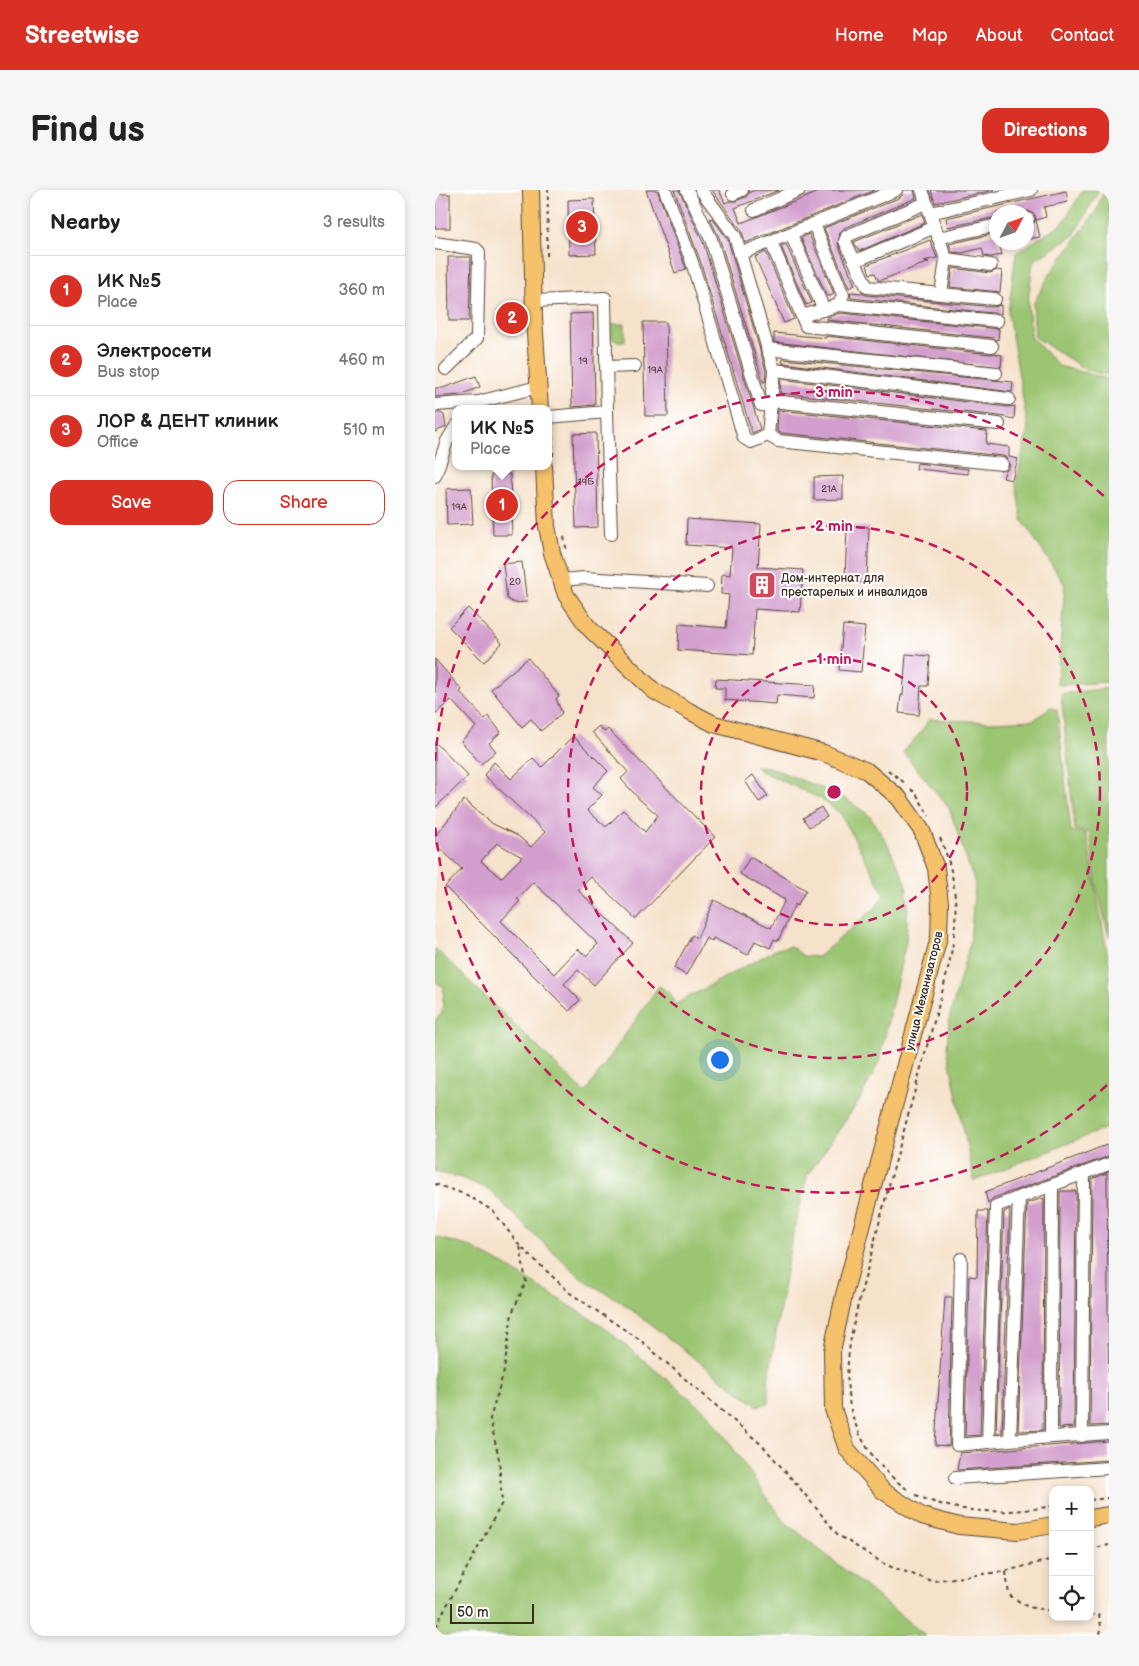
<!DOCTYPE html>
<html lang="en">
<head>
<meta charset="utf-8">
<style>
	body { margin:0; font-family:"Balsamiq Sans",sans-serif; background:#f6f6f6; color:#222 }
	.controls { position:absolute; right:15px; bottom:15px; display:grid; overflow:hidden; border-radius:10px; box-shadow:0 2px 8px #0003 }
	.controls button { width:45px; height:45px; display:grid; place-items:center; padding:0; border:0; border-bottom:1px solid #e0e0e0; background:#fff; color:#222; font:25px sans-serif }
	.compass { position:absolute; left:554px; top:15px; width:45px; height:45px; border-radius:50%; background:#fff; box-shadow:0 2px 8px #0003; rotate:49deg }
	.scale { position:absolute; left:15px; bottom:12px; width:84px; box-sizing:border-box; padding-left:5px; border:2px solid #3b2a1e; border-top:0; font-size:14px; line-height:18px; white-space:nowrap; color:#3b2a1e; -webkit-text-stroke:4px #fff; paint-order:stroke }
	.you { position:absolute; left:284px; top:869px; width:18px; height:18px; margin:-12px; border:4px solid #fff; border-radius:50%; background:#1a73e8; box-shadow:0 0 0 8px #1a73e833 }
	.badge { display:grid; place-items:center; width:32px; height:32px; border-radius:50%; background:#d93025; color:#fff; font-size:16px; font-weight:700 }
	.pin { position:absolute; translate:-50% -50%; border:2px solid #fff; box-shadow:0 1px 5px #0006 }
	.popup { position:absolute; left:17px; top:215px; width:100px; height:65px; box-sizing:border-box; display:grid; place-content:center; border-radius:10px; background:#fff; filter:drop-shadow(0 1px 4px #0005); font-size:16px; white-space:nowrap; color:#767676 }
	.popup b { font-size:19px; color:#222 }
	.popup::after { content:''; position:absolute; left:50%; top:100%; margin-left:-10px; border:10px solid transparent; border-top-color:#fff }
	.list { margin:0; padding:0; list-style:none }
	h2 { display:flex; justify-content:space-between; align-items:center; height:65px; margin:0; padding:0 20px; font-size:21px }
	h2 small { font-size:16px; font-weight:400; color:#767676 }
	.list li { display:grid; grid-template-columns:32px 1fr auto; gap:15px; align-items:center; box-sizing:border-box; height:70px; padding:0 20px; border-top:1px solid #e0e0e0 }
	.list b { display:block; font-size:19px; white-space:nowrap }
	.list p { margin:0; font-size:16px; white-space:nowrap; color:#767676 }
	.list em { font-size:16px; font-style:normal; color:#767676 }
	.actions { display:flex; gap:10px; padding:15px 20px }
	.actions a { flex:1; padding:11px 0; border:1px solid #d93025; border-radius:15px; text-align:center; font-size:18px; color:#d93025 }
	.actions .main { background:#d93025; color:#fff }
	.icon { flex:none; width:28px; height:28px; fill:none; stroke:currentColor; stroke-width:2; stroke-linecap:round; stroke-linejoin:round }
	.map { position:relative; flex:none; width:674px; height:1446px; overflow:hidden; border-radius:15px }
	header { display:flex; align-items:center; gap:30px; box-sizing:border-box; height:70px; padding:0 25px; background:#d93025; color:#fff }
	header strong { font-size:24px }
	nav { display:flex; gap:28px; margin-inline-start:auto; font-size:18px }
	.intro { display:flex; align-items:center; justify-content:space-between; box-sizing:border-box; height:120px; padding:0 30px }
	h1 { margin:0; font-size:35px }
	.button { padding:12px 22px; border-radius:15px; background:#d93025; color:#fff; font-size:18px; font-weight:700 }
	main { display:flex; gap:30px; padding:0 30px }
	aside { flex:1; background:#fff; border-radius:15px; box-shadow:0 2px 8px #0003 }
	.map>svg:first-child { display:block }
	.green { fill:#9bc572; stroke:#6b7848 }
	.building { fill:#d39fce; fill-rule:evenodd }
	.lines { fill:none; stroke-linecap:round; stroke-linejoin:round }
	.minor-casing { stroke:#574638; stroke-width:14 }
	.major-casing { stroke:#574638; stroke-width:18 }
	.path { stroke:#574638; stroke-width:2; stroke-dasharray:4 4; stroke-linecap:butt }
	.minor { stroke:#fff; stroke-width:12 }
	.major { stroke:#f5c16b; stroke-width:16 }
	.ring { fill:none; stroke:#c2185b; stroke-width:2.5; stroke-dasharray:9 6 }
	.labels { text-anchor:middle; stroke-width:4; stroke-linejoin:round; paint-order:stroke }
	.number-label { font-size:10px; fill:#61474a }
	.poi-label { font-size:12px; fill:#3b2a1e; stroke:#fff; text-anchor:start }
	.street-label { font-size:12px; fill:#3b2a1e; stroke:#fff }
	.centre { fill:#c2185b; stroke:#fff; stroke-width:2.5 }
	.ring-label { font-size:15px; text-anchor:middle; font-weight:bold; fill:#c2185b; stroke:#fff; stroke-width:4; stroke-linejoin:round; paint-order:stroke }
</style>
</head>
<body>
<header>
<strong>Streetwise</strong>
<nav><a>Home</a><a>Map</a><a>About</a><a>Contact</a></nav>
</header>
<div class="intro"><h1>Find us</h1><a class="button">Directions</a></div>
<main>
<aside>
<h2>Nearby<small>3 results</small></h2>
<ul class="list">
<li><span class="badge">1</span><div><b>ИК №5</b><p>Place</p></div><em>360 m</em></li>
<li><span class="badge">2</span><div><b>Электросети</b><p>Bus stop</p></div><em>460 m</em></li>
<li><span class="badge">3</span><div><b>ЛОР &amp; ДЕНТ клиник</b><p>Office</p></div><em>510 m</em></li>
</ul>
<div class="actions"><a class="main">Save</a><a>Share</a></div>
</aside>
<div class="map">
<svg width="674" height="1446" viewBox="0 0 674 1446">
	<rect width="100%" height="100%" fill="#fff"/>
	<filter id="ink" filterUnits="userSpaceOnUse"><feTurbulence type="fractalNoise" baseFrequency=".02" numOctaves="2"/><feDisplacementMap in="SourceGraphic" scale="10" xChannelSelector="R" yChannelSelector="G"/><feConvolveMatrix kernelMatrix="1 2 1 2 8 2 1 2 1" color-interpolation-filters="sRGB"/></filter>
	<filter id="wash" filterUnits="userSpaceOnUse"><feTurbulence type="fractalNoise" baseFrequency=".0096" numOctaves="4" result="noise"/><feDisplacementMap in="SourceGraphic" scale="20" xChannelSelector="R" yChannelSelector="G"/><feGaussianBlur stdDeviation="1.12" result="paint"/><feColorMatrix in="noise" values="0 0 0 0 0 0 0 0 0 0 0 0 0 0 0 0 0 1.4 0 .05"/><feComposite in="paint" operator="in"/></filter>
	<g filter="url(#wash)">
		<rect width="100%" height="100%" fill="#f6e2cb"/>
		<g class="green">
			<path d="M648,0H664L639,45L598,71L593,112L596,147L624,176L674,189V492L622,495L630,395L587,330L581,295L593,238L573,123L581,63L627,34Z"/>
			<path d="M669,0H674V185L651,180L600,147L598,114L615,84L661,21Z"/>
			<path d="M177,134H190V152H185L177,148Z"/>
			<path d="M674,498V747L661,693L655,643L640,640L626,504Z"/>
			<path d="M615,517L622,520L636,641L651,644L674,773V937L539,991L512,858L514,830L535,752L540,694L514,618L468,562L486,542L494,529L555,532L599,530Z"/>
			<path d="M320,576L334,577L406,606L434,625L451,651L471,692L473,714L471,751L444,872L424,911L372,986L355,1057L333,1192V1214L322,1216L185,1111L150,1091L91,1037L55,1000L26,988L0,982V830L7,823L9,798L0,791V758L150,903L224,796L236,804L239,815L342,759L356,756L368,766L383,767L441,717L449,704L406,624L386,609L324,580Z"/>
			<path d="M0,1047L33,1056L69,1075L166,1135L275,1225L348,1330L491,1446H0Z"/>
		</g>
		<g id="blocks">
			<g class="building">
				<path d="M211,0H222L251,79L240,83Z"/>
				<path d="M239,0H244L268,52L325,239L317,243L265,70Z"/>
				<path d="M277,0H284L290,13L294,11H301L311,7L315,2L320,0H344L300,18L306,33L389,0H440L310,53L307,41Z"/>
				<path d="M469,0H479L481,8L409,38L405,43L403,54L420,95L414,98L389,38L464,8L468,5Z"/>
				<path d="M496,0H559L500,13Z"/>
				<path d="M631,1L633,12L609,17L611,27L601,30L605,47L592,49V37L597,36L601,29L600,25L593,21L587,22H562V27L513,37L511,28Z"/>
				<rect x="0" y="4" width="15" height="34"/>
				<path d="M159,9L161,64L134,65L133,10Z"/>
				<path d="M487,24L490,33L424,61L419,52Z"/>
				<path d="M277,28L293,50L331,181L330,192H328L284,47L275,29Z"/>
				<path d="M562,43V52H564L567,65L556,67L549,66L547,58L527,63L517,62L514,54Z"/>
				<path d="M374,44L399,104L395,106H392L366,48Z"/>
				<path d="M495,50L502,68L488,71L494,72L446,90H443L440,83L435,84L432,75Z"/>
				<path d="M351,54L377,113L371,115L346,56Z"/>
				<path d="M331,62L359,129L349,133L320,67Z"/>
				<path d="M13,67H36L34,131H14Z"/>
				<path d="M518,78L555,83L562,80L567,81L565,102L515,97Z"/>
				<path d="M415,102L426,103L431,105L559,117L566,115V124L416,108Z"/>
				<path d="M158,123L160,215L137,217L135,124Z"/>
				<path d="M405,123L564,139L563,150L558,148L392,130L393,127Z"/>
				<path d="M208,132H231L233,226H210Z"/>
				<path d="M339,143L391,148V146L556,164L562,163L561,164L567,165L566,177L339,152Z"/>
				<path d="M348,169L578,192L577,202L347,173Z"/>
				<path d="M41,186L45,197L25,205L0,207V198H8Z"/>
				<path d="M346,189L573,217L580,216L579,229L565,226L345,203Z"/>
				<path d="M343,220L552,241L551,254L574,257V267L583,269L577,290L568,288L570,282L573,279L575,274L572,268L568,266L346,243L342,241Z"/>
				<path d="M0,223H6L9,225L11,237L0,242Z"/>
				<path d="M161,243L163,337L141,338L138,244Z"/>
				<path d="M482,273L533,279V284L481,279Z"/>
				<path d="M75,284L77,345H58L56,285Z"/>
				<path d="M408,286V309L379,310V287Z"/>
				<path d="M36,298L38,334L12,335L11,299Z"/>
				<path d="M252,329L326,334L323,377L368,380L365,422L320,419L317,465L243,460L244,434L291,438L294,405L286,404L287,384L295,385L297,358L251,355Z"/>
				<path d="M412,336L434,337L432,393L410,392Z"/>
				<path d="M87,372L92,412L79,413L72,409L68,374Z"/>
				<path d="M33,418L67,453L49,472L14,437Z"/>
				<path d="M408,435L430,437L426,482L404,480Z"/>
				<path d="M471,464L495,466L493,496H486L484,525L464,523L466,505H468Z"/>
				<path d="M93,468L124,506L121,509L127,523L106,541L96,529L87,537L56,499Z"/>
				<path d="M0,469L27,500L25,502L50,529L53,526L66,542L54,553L61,561L46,574L26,551L41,537L16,510L0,524Z"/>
				<path d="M281,489L380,495L379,508L342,505L341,514L290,510V498H280Z"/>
				<path d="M164,536L169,542L173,539L280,647L201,729L156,687L143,700L198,753L159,795L143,780L129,794L145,810L134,821L10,697L27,679L0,654V646L29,610L58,634L83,646L96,657L110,642L49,585L59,572L76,589L98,568L107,577L138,546L173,581L158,597L167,605L152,620L171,637L188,620L210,642L223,625L205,610L186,589L193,582L157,542ZM62,653L87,667L66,688L46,671ZM98,692L163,754L151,766L143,759L119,784L66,731L85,711L82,709Z"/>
				<path d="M0,552L33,586L0,618Z"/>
				<path d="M318,585L333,606L324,612L310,591Z"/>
				<path d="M386,617L392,627L374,637L368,628Z"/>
				<path d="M315,667L371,700L362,716L360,714L343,751L339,749L335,758L320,751L313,765L278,748L277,751L271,748L251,785L239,778L257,745L262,748L279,710L336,738L350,710L305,684Z"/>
				<path d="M674,954V966L581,1000L558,1008L553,1013L550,1002Z"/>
				<path d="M672,983L674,1235L655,1236L657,989Z"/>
				<path d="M625,1001H641L639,1237L624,1238Z"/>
				<path d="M609,1008L608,1240L583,1241L592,1013Z"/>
				<path d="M575,1019L567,1243H561L569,1022Z"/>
				<path d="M543,1021H553L545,1245L530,1246L534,1086L542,1087Z"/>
				<path d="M510,1107H517L514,1256L500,1255Z"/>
				<path d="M674,1251V1270L522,1280L525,1263Z"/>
			</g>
		</g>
	</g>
	<g filter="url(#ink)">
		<use href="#blocks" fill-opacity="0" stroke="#574638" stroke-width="1"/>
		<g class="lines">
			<defs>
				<g id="minor">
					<path d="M230,0L257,72L309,248L316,252L333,245L339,180L300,46L266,0"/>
					<path d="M252,0L276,49L326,215L336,216"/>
					<path d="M487,0L511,69L506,104"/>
					<path d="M298,4L307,0"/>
					<path d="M491,13L412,46L410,51L432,97L560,109"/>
					<path d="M319,20L364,0"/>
					<path d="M495,23L596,0"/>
					<path d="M592,29H593"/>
					<path d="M379,34L408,105L404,115"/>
					<path d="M356,44L389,120"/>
					<path d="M503,48L562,35"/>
					<path d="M336,52L371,136L557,156"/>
					<path d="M0,53L41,59L44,62L42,148L11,179"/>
					<path d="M305,64L461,0"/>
					<path d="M511,69L556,75"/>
					<path d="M420,71L500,37"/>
					<path d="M99,111L170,108L172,222L176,344"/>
					<path d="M367,126L404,115L562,131"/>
					<path d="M332,159L561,183"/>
					<path d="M171,177L200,176"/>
					<path d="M339,180L574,209"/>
					<path d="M336,211L564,234"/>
					<path d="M0,215L43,212L103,197"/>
					<path d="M113,227L172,222"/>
					<path d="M333,245L343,251L567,274"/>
					<path d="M0,286L12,251L21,236"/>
					<path d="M126,390L150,388L272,396"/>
					<path d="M526,1069L522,1255L575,1250L674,1243"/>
					<path d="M647,1246L649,983"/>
					<path d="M616,1247L617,996"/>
					<path d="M575,1250L584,1007"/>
					<path d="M553,1252L561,1016L674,974"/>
					<path d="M520,1288L674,1278"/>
				</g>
				<g id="major">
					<path d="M96,0L99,128L105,219"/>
					<path d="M109,276L112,336L117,363L131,405L153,437L219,501L254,521L279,534L389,563L432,581L464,608L487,641L501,678L505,714L504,747L409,1105L397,1161L398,1219L412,1259L448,1301L487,1326L524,1336L583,1341L618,1335"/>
					<path d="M655,1328L674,1325"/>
				</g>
			</defs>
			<use href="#minor" class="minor-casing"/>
			<use href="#major" class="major-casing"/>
			<g class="path">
				<path d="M112,66L113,0"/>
				<path d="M117,238L118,266"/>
				<path d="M129,347L132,362"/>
				<path d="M453,580L471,594"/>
				<path d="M476,599L482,605L494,626"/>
				<path d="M505,648C519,679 523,712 519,746"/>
				<path d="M0,994L32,1005L58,1021L84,1055L135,1103L205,1150L328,1256L363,1296L403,1345L451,1375L497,1391L571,1381L618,1369"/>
				<path d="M472,1299C441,1278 416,1241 413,1202C409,1156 425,1109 436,1065C453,997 472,930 490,863C500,827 512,790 518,753"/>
				<path d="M481,1305C524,1325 572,1324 618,1316"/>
				<path d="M655,1310L674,1308"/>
				<path d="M655,1359L674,1355"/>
				<path d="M571,1382L574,1405L593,1417L618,1421"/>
				<path d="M655,1425H664L666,1437L665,1446"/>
				<path d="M0,1445L3,1432L67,1313L64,1269L55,1229L69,1181L77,1123L91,1092L85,1056"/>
			</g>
			<use href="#minor" class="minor"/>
			<use href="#major" class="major"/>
		</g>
	</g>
	<g class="ring">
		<circle cx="399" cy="602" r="133"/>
		<circle cx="399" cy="602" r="266"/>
		<path d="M672 895A400 400 0 0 1 0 633M0 571A400 400 0 0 1 672 309"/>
	</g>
	<defs>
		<symbol id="building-square" viewBox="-11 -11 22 22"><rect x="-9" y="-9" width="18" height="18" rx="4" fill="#d1495b" stroke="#fff"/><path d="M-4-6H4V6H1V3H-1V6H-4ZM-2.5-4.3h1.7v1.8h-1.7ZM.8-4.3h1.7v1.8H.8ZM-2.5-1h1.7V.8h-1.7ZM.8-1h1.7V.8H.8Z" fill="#fff"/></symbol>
	</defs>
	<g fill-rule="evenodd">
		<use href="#building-square" x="311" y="379" width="32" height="32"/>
	</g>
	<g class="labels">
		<g class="number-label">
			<text x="148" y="174">19</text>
			<text x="220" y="183">19А</text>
			<text x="151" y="295">19Б</text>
			<text x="394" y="302">21А</text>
			<text x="24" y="320">19А</text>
			<text x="80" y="395">20</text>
		</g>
		<g class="poi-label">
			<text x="346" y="392">Дом-интернат для<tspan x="346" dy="14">престарелых и инвалидов</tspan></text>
		</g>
		<g class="street-label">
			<text transform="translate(489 801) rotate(-76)" y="4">улица Механизаторов</text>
		</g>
	</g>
	<circle cx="399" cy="602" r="8" class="centre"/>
	<g class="ring-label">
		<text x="399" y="207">3 min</text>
		<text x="399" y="341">2 min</text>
		<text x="399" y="474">1 min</text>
	</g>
</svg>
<div class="controls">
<button>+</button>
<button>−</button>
<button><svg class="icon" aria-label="locate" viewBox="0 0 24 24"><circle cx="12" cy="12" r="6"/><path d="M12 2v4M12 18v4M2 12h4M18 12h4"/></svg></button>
</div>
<svg class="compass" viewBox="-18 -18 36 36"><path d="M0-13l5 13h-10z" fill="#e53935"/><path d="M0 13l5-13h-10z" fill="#767676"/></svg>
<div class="scale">50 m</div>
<div class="you"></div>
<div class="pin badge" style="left:67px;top:315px">1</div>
<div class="popup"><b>ИК №5</b>Place</div>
<div class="pin badge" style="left:77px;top:128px">2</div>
<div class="pin badge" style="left:147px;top:37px">3</div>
</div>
</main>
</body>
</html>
